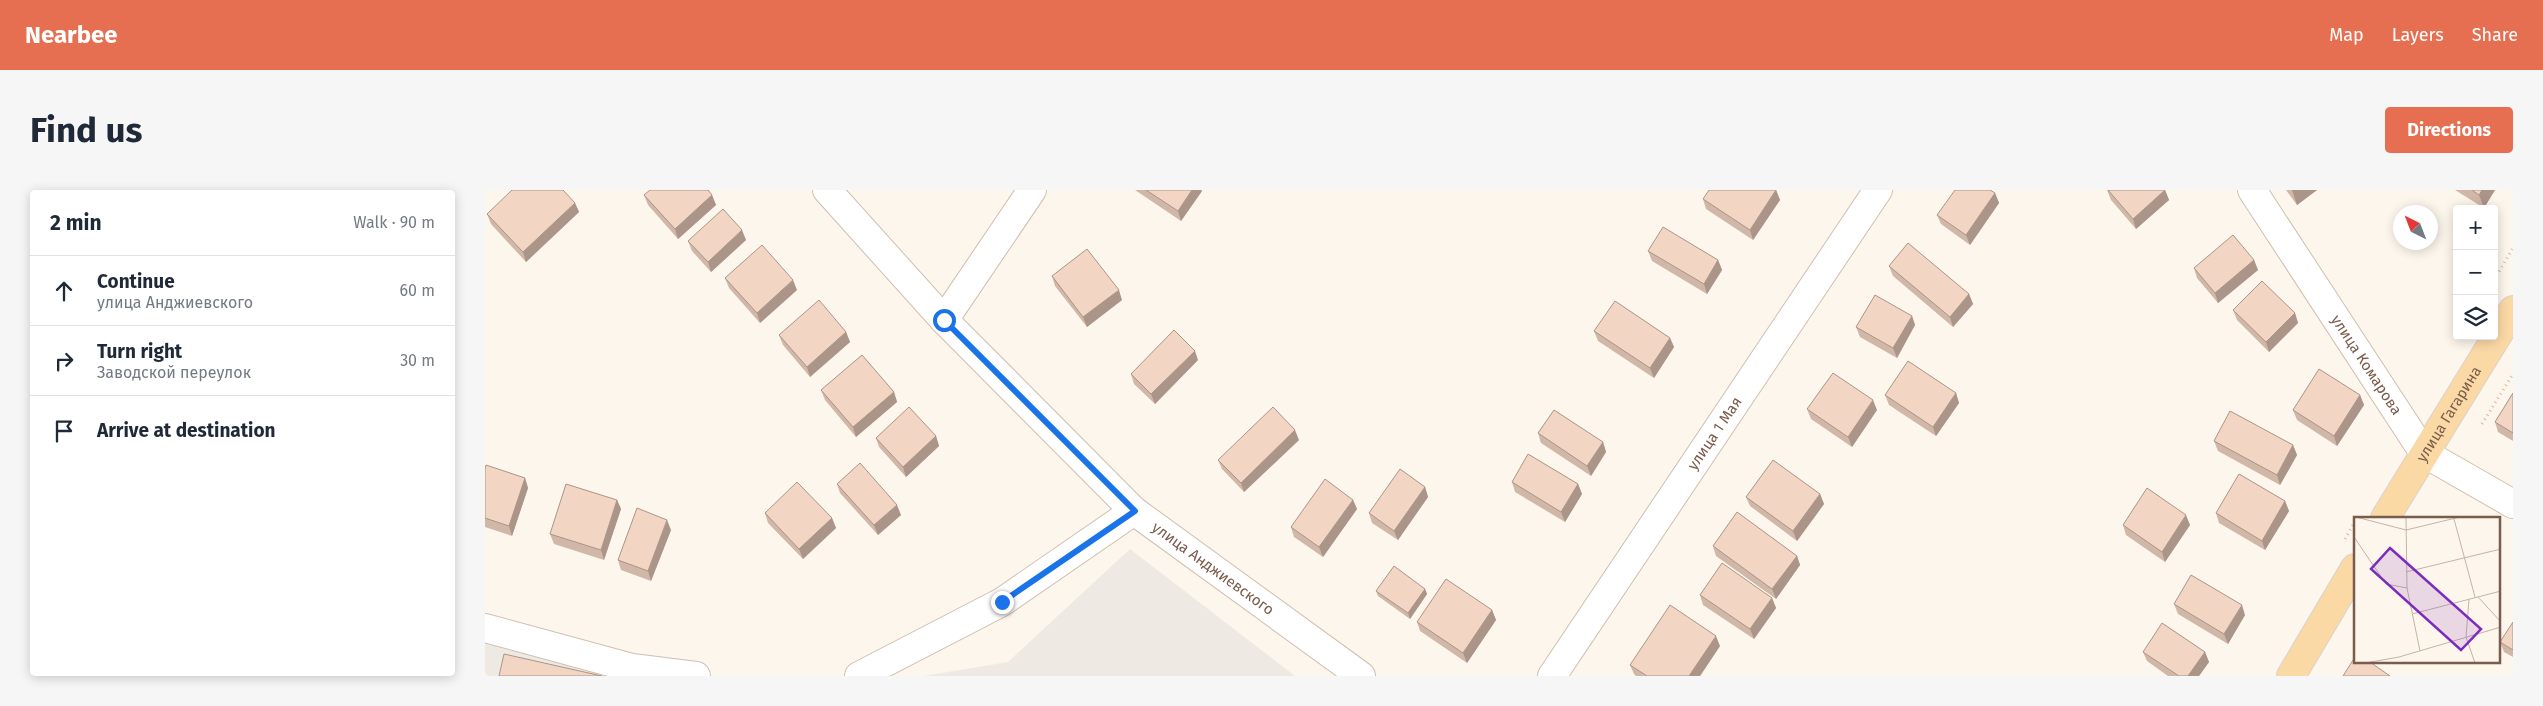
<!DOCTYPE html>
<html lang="en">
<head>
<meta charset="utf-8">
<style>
	body { margin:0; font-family:"Fira Sans",sans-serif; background:#f6f6f7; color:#1f2937 }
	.controls { position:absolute; right:15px; top:15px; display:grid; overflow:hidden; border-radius:5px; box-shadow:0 2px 12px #0003 }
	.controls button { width:45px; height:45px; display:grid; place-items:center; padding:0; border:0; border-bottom:1px solid #e0e1e3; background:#fff; color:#1f2937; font:25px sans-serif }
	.compass { position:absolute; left:1908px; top:15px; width:45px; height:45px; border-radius:50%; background:#fff; box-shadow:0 2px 12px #0003; rotate:318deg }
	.stop { position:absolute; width:15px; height:15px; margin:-11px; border:4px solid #1a73e8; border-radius:50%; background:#fff }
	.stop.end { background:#1a73e8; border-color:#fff; box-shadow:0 1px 5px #0008 }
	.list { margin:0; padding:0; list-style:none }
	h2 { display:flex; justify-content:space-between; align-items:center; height:65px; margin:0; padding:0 20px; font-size:21px }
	h2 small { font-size:16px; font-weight:400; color:#747a83 }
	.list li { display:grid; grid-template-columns:32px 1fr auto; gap:15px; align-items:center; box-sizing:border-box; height:70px; padding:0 20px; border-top:1px solid #e0e1e3 }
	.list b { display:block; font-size:19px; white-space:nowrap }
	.list p { margin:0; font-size:16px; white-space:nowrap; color:#747a83 }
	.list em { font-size:16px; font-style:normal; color:#747a83 }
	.icon { flex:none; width:28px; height:28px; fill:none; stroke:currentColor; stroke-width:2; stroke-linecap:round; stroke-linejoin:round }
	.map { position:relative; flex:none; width:2028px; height:486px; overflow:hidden; border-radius:5px }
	header { display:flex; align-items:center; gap:30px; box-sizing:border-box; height:70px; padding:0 25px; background:#e76f51; color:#fff }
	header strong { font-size:24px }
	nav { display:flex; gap:28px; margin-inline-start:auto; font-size:18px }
	.intro { display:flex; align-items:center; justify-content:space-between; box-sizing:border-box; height:120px; padding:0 30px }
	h1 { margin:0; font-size:35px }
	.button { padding:12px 22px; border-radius:5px; background:#e76f51; color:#fff; font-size:18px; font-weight:700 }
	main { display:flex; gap:30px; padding:0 30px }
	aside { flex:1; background:#fff; border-radius:5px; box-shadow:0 2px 12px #0003 }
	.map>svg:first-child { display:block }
	.industrial { fill:#efe9e4 }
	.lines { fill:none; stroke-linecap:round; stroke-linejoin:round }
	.minor-casing { stroke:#d1beb0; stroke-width:30 }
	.major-casing { stroke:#dad1cd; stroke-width:30 }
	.path { stroke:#d9b8a5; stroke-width:3; stroke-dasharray:1 4; stroke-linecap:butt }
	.minor { stroke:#fff; stroke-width:28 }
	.major { stroke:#fbd9a5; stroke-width:28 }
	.wall { fill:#d1b7a8 }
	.shaded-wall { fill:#aa9588 }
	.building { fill:#f3d5c3; stroke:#aa9588 }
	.route { stroke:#1a73e8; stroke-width:6 }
	.labels { text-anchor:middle; stroke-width:4.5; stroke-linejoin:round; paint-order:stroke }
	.street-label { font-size:15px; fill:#7a5c4d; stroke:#fffaf3 }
	.inset-road { fill:none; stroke:#c5b3a7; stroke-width:1 }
	.view { fill:#7b2cbf; fill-opacity:0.15; stroke:#7b2cbf; stroke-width:2.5 }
	.inset-edge { fill:none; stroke:#7a5c4d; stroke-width:2.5 }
</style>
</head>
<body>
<header>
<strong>Nearbee</strong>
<nav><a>Map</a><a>Layers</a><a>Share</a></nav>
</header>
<div class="intro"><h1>Find us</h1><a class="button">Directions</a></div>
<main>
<aside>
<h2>2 min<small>Walk · 90 m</small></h2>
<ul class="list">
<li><svg class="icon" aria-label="ahead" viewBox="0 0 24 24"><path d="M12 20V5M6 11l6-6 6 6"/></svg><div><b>Continue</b><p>улица Анджиевского</p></div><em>60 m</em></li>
<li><svg class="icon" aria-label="right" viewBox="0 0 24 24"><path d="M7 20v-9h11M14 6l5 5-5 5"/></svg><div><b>Turn right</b><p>Заводской переулок</p></div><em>30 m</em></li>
<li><svg class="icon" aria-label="arrive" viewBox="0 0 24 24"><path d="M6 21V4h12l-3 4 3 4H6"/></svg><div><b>Arrive at destination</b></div></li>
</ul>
</aside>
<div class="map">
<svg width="2028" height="486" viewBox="0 0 2028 486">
	<rect width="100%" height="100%" fill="#fdf6ec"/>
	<g class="industrial">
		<path d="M645,359L810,486H439L523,472Z"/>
		<path d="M0,438L175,486H0Z"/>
	</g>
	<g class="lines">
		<defs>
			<g id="minor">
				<path id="s1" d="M342,0L459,130L649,321L876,486"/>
				<path id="s2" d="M1767,0L1939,263L2028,314"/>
				<path d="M459,130L547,0"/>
				<path d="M0,438L147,478L211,486"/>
				<path d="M374,486L517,412L649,321"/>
				<path id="s3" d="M1067,486L1393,0"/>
			</g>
			<g id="major">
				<path id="s4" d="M1900,328L2028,120"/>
				<path d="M1806,486L1870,378"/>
			</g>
		</defs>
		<use href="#minor" class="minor-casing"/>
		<use href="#major" class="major-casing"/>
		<g class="path">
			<path d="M2009,90L2028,58"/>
			<path d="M1997,234L2028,184"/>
			<path d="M1860,349L1869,333"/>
		</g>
		<use href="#minor" class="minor"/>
		<use href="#major" class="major"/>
	</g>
	<g class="wall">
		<path d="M650,0H716L717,1L696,31Z"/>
		<path d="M1291,0L1295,10L1268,50L1221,19L1218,9Z"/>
		<path d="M1622,0H1680L1684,10L1651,39L1626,10Z"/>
		<path d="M1801,0H1832L1812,15Z"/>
		<path d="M1970,0H2010L1999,18Z"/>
		<path d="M1510,3L1514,13L1485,55L1456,34L1452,25Z"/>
		<path d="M159,5H227L231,15L193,49L163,15Z"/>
		<path d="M90,13L94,22L41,72L6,34L2,24Z"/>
		<path d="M261,50L226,82L207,61L203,51Z"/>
		<path d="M1163,61L1233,70L1237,80L1222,104L1167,71Z"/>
		<path d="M1769,70L1773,80L1733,113L1712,88L1709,78Z"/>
		<path d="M1404,76L1484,104L1488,114L1468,137L1408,86Z"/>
		<path d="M567,86L637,110L602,137L570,96Z"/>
		<path d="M240,88L312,100L275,133L244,98Z"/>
		<path d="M1748,120L1810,123L1813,133L1784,162L1752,130Z"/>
		<path d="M1427,126L1430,135L1412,168L1375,147L1371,137Z"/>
		<path d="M1109,141L1185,148L1189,157L1169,188L1113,151Z"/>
		<path d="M361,142L365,152L325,187L298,155L294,145Z"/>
		<path d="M713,170L670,214L649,194L646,184Z"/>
		<path d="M336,200L409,202L412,212L371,247L340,210Z"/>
		<path d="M1471,203L1474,213L1451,246L1404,215L1400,205Z"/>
		<path d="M2028,203V251L2013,242L2010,232Z"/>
		<path d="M1875,205L1879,215L1852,256L1812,230L1808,220Z"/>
		<path d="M1322,219L1392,220L1367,257L1326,229Z"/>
		<path d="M1053,243L1118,252L1121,262L1106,286L1056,253Z"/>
		<path d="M451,246L454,256L421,287L394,257L391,248Z"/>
		<path d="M814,250L759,302L737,279L733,270Z"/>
		<path d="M1729,251L1808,255L1812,265L1795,295L1733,261Z"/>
		<path d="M0,279L40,288L43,298L27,346L0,337Z"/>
		<path d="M1027,292L1093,294L1097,304L1080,332L1030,302Z"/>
		<path d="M352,294L416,325L393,345L355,303Z"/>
		<path d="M940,297L943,307L913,350L887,333L884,323Z"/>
		<path d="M1335,304L1339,314L1312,351L1265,316L1261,307Z"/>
		<path d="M132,310L136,319L119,370L69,354L65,344Z"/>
		<path d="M868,310L872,319L838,367L809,347L806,337Z"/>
		<path d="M1800,311L1804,321L1780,360L1734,333L1731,323Z"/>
		<path d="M280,323L347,328L351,338L318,369L283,333Z"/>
		<path d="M1638,335H1705L1680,372L1641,345Z"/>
		<path d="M186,340L166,391L136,380L133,370Z"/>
		<path d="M1228,356L1312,366L1315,375L1291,409L1231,366Z"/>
		<path d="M940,399L942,404L925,429L893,406L891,401Z"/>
		<path d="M1215,405L1287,408L1291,418L1269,449L1218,415Z"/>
		<path d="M1689,414L1760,425L1743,454L1693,424Z"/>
		<path d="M1007,420L1011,430L982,473L935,441L932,432Z"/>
		<path d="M2028,432V467L2019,462L2015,452Z"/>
		<path d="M1235,456L1215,486H1151L1149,484L1145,475Z"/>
		<path d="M1658,462H1720L1724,472L1714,486H1683L1662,471Z"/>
	</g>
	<g class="shaded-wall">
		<path d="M707,0H716L717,1L696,31L693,21Z"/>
		<path d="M1291,0L1295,10L1268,50L1265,40Z"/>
		<path d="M1680,0L1684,10L1651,39L1648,29Z"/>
		<path d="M1807,0H1832L1812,15Z"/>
		<path d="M1997,0H2010L1999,18L1994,5Z"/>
		<path d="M1510,3L1514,13L1485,55L1481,45Z"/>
		<path d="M227,5L231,15L193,49L190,39Z"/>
		<path d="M90,13L94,22L41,72L38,62Z"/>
		<path d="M257,40L261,50L226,82L223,72Z"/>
		<path d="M1233,70L1237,80L1222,104L1219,94Z"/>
		<path d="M1769,70L1773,80L1733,113L1730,103Z"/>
		<path d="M308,90L312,100L275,133L272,123Z"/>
		<path d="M634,100L637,110L602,137L598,127Z"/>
		<path d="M1484,104L1488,114L1468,137L1465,127Z"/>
		<path d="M1810,123L1813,133L1784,162L1781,152Z"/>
		<path d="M1427,126L1430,135L1412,168L1408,158Z"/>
		<path d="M361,142L365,152L325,187L322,177Z"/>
		<path d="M1185,148L1189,157L1169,188L1165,178Z"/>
		<path d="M710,161L713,170L670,214L666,204Z"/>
		<path d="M409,202L412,212L371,247L368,237Z"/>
		<path d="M1471,203L1474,213L1451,246L1448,237Z"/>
		<path d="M1875,205L1879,215L1852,256L1849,246Z"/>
		<path d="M1388,210L1392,220L1367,257L1363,247Z"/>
		<path d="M810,240L814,250L759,302L756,293Z"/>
		<path d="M451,246L454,256L421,287L418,277Z"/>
		<path d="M1118,252L1121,262L1106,286L1102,276Z"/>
		<path d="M1808,255L1812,265L1795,295L1792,285Z"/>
		<path d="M40,288L43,298L27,346L24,336Z"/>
		<path d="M1093,294L1097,304L1080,332L1076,322Z"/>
		<path d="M940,297L943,307L913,350L909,341Z"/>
		<path d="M1335,304L1339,314L1312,351L1308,341Z"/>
		<path d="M132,310L136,319L119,370L116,360Z"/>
		<path d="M868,310L872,319L838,367L834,357Z"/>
		<path d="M1800,311L1804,321L1780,360L1777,351Z"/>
		<path d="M412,315L416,325L393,345L389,335Z"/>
		<path d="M1701,325L1705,335L1680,372L1677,362Z"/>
		<path d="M347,328L351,338L318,369L314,359Z"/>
		<path d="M182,330L186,340L166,391L163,381Z"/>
		<path d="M1312,366L1315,375L1291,409L1287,399Z"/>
		<path d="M940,399L942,404L925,429L923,423Z"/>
		<path d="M1287,408L1291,418L1269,449L1265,439Z"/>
		<path d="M1757,415L1760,425L1743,454L1739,444Z"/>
		<path d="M1007,420L1011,430L982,473L978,463Z"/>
		<path d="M1231,446L1235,456L1215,486H1204Z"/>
		<path d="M1720,462L1724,472L1714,486H1703Z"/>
	</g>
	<g class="building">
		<path d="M27,0H78L90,13L38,62L2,24Z"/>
		<path d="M165,0H223L227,5L190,39L159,5Z"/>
		<path d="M661,0H707L693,21Z"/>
		<path d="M1224,0H1291L1265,40L1218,9Z"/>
		<path d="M1470,0H1505L1510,3L1481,45L1452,25Z"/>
		<path d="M1623,0H1680L1648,29Z"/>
		<path d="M1987,0H1997L1994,5Z"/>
		<path d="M238,19L257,40L223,72L203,51Z"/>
		<path d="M1178,37L1233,70L1219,94L1163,61Z"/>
		<path d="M1748,45L1769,70L1730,103L1709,78Z"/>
		<path d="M1423,53L1484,104L1465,127L1404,76Z"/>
		<path d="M277,55L308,90L272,123L240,88Z"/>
		<path d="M602,59L634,100L598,127L567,86Z"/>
		<path d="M1777,91L1810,123L1781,152L1748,120Z"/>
		<path d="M1390,105L1427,126L1408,158L1371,137Z"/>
		<path d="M334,110L361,142L322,177L294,145Z"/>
		<path d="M1130,111L1185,148L1165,178L1109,141Z"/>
		<path d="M689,140L710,161L666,204L646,184Z"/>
		<path d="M377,165L409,202L368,237L336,200Z"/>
		<path d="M1423,171L1471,203L1448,237L1400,205Z"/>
		<path d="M1834,179L1875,205L1849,246L1808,220Z"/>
		<path d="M1348,183L1388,210L1363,247L1322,219Z"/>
		<path d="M2028,203V243L2010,232Z"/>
		<path d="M424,217L451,246L418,277L391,248Z"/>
		<path d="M788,217L810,240L756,293L733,270Z"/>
		<path d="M1069,220L1118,252L1102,276L1053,243Z"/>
		<path d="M1745,221L1808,255L1792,285L1729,251Z"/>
		<path d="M1043,264L1093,294L1076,322L1027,292Z"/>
		<path d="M1288,270L1335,304L1308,341L1261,307Z"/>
		<path d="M375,273L412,315L389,335L352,294Z"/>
		<path d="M1,275L40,288L24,336L0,328V279Z"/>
		<path d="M915,279L940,297L909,341L884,323Z"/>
		<path d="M1754,284L1800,311L1777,351L1731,323Z"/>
		<path d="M840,289L868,310L834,357L806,337Z"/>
		<path d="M312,292L347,328L314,359L280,323Z"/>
		<path d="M81,294L132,310L116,360L65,344Z"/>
		<path d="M1662,298L1701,325L1677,362L1638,335Z"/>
		<path d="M152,318L182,330L163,381L133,370Z"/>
		<path d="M1252,322L1312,366L1287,399L1228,356Z"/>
		<path d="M1237,373L1287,408L1265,439L1215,405Z"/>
		<path d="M909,376L940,399L923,423L891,401Z"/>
		<path d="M1706,385L1757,415L1739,444L1689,414Z"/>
		<path d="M961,389L1007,420L978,463L932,432Z"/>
		<path d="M1185,415L1231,446L1204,486H1162L1145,475Z"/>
		<path d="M2028,432V460L2015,452Z"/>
		<path d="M1677,433L1720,462L1703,486H1694L1658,462Z"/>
		<path d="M19,464L117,486H14Z"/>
		<path d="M1870,467V472H1885L1905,486H1858Z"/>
	</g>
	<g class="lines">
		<path class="route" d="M459,130L650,321L517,412"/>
	</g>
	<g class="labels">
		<g class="street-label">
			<text dy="5" stroke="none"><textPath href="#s2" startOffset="209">улица Комарова</textPath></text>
			<text dy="5" stroke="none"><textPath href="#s4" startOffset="122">улица Гагарина</textPath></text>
			<text dy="5" stroke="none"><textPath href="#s3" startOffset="292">улица 1 Мая</textPath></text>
			<text dy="5" stroke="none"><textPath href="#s1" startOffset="542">улица Анджиевского</textPath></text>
		</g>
	</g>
	<g transform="translate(1869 327)">
		<rect width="146" height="146" fill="#fdf6ec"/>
		<path class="inset-road" d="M2,0L52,13L106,0M52,0L53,71L66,134M100,2L121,80M0,20L32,67L53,71M52,55L147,32M124,80L147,105M115,82L112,120L121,146M58,97L147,74M11,146L45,140L147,110"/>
		<path class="view" d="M36,31L127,112L107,133L17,52Z"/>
		<rect width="146" height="146" class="inset-edge"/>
	</g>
</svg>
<div class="controls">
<button>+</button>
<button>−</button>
<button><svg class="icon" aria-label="layers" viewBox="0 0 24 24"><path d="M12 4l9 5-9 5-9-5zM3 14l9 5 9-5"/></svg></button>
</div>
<svg class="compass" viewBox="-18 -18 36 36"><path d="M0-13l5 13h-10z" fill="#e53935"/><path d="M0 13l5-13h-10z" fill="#747a83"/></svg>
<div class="stop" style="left:459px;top:130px"></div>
<div class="stop end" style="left:517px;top:412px"></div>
</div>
</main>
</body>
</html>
